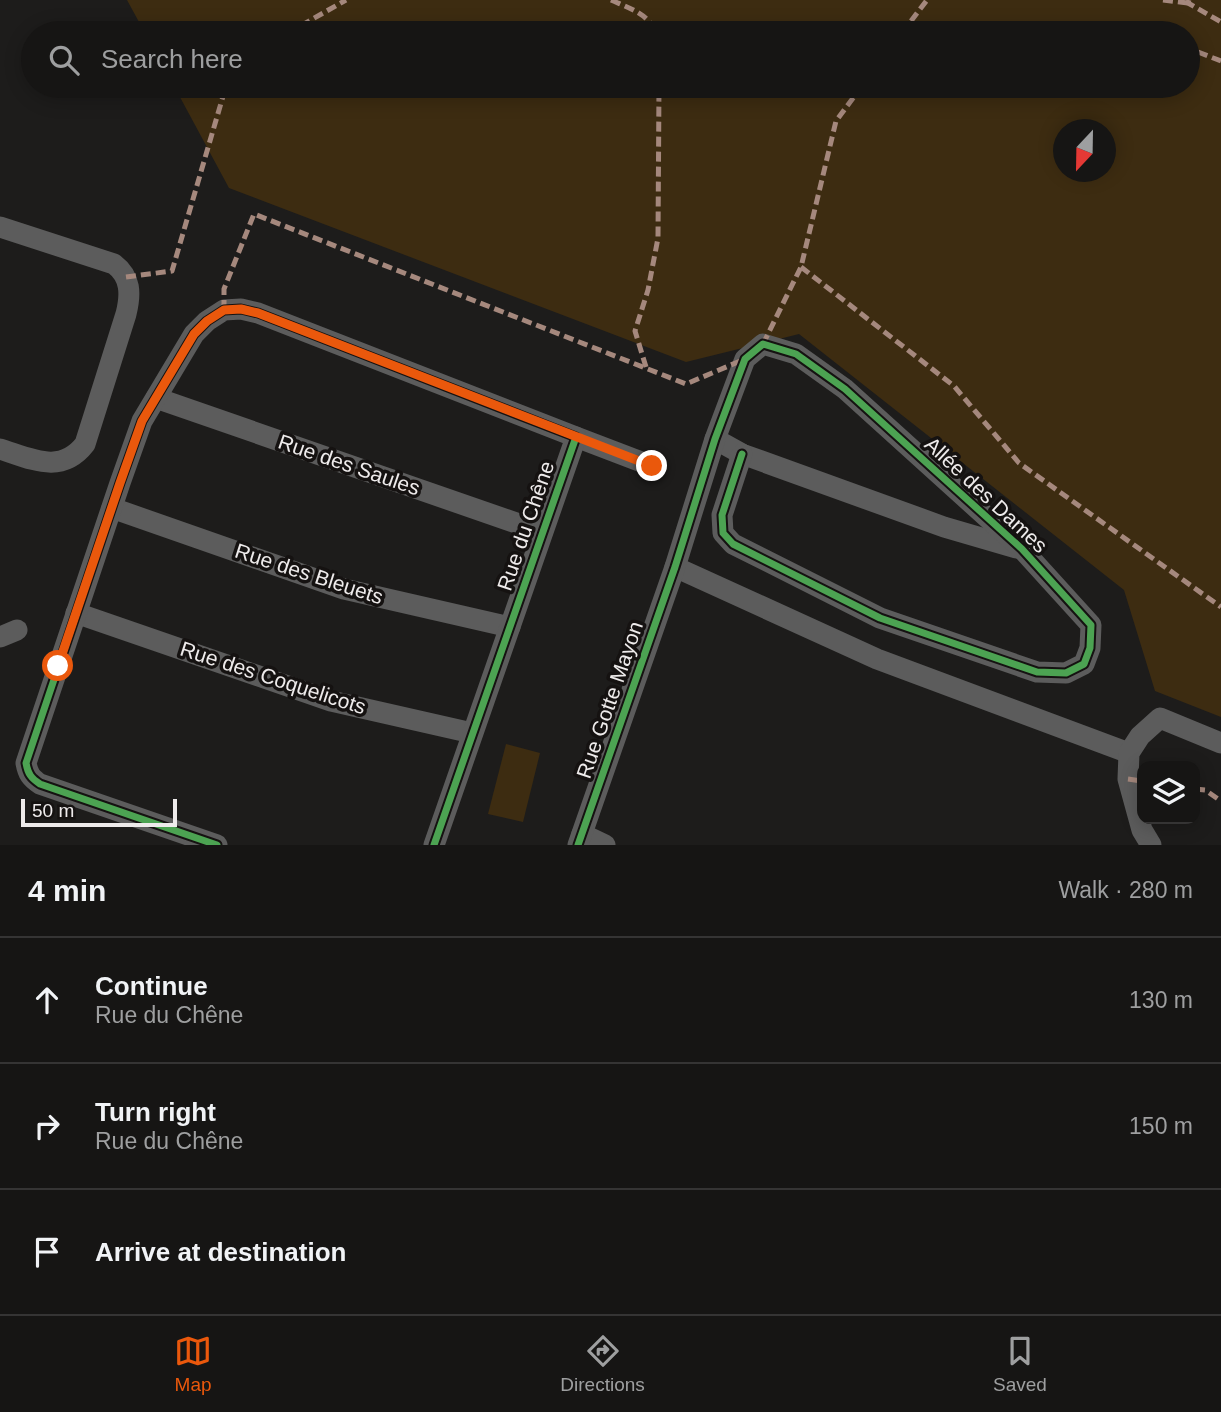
<!DOCTYPE html>
<html lang="en">
<head>
<meta charset="utf-8">
<style>
	body { margin:0; font-family:Helvetica,sans-serif; background:#1f1e1d; color:#f1f3f6 }
	.controls { position:absolute; right:21px; bottom:21px; display:grid; overflow:hidden; border-radius:14px; box-shadow:0 4px 18px #0003 }
	.controls button { width:63px; height:63px; display:grid; place-items:center; padding:0; border:0; border-bottom:2px solid #353434; background:#161514; color:#f1f3f6; font:35px sans-serif }
	.compass { position:absolute; left:1053px; top:119px; width:63px; height:63px; border-radius:50%; background:#161514; box-shadow:0 4px 18px #0003; rotate:202deg }
	.scale { position:absolute; left:21px; bottom:18px; width:156px; box-sizing:border-box; padding-left:7px; border:4px solid #eeebeb; border-top:0; font-size:19px; line-height:24px; white-space:nowrap; color:#eeebeb; -webkit-text-stroke:5px #151211; paint-order:stroke }
	.stop { position:absolute; width:21px; height:21px; margin:-16px; border:5px solid #ea580c; border-radius:50%; background:#fff }
	.stop.end { background:#ea580c; border-color:#fff; box-shadow:0 2px 7px #0008 }
	.list { margin:0; padding:0; list-style:none }
	h2 { display:flex; justify-content:space-between; align-items:center; height:91px; margin:0; padding:0 28px; font-size:30px }
	h2 small { font-size:23px; font-weight:400; color:#9e9fa0 }
	.list li { display:grid; grid-template-columns:46px 1fr auto; gap:21px; align-items:center; box-sizing:border-box; height:126px; padding:0 28px; border-top:2px solid #353434 }
	.list b { display:block; font-size:26px; white-space:nowrap }
	.list p { margin:0; font-size:23px; white-space:nowrap; color:#9e9fa0 }
	.list em { font-size:23px; font-style:normal; color:#9e9fa0 }
	.icon { flex:none; width:38px; height:38px; fill:none; stroke:currentColor; stroke-width:2; stroke-linecap:round; stroke-linejoin:round }
	.map { position:relative; flex:none; width:1221px; height:845px; overflow:hidden }
	.search { position:absolute; background:#161514; box-shadow:0 4px 18px #0003; left:21px; right:21px; top:21px; height:77px; display:flex; align-items:center; gap:18px; box-sizing:border-box; padding:0 24px; border-radius:38px; color:#9e9fa0; font-size:26px }
	.sheet { height:469px; background:#161514 }
	nav { display:flex; justify-content:space-around; align-items:center; box-sizing:border-box; height:98px; border-top:2px solid #353434; background:#161514; font-size:19px; color:#9e9fa0 }
	nav a { display:grid; justify-items:center; gap:4px }
	nav .on { color:#ea580c }
	.map>svg:first-child { display:block }
	.green { fill:#3d2c11; fill-rule:evenodd }
	.lines { fill:none; stroke-linecap:round; stroke-linejoin:round }
	.street { stroke:#5c5c5c; stroke-width:21 }
	.quiet { stroke:#a5887d; stroke-width:5; stroke-dasharray:10 5; stroke-linecap:butt }
	.cycleway-casing { stroke:#151211; stroke-width:11 }
	.cycleway { stroke:#4ca352; stroke-width:7 }
	.route { stroke:#ea580c; stroke-width:9 }
	.labels { text-anchor:middle; stroke-width:7; stroke-linejoin:round; paint-order:stroke }
	.street-label { font-size:21px; fill:#eeebeb; stroke:#151211 }
</style>
</head>
<body>
<div class="map">
<svg width="1221" height="845" viewBox="0 0 1221 845">
	<rect width="100%" height="100%" fill="#1d1c1b"/>
	<g class="green">
		<path d="M127,0H1221V717L1155,691L1124,590L799,334L686,362L229,188L174,86H1188V33H145ZM1064,130H1106V172H1064Z"/>
		<path d="M506,744L540,753L523,822L488,814Z"/>
	</g>
	<g class="lines">
		<g class="street">
			<path d="M0,227L114,264C131,277 131,294 126,314L85,444C61,475 32,459 0,449"/>
			<path d="M156,398L542,532"/>
			<path d="M576,437L652,466"/>
			<path d="M715,439L742,454L944,527L1016,548"/>
			<path d="M112,508L344,589L510,627"/>
			<path d="M675,567L877,659L1129,753"/>
			<path d="M76,613L331,701L472,733"/>
			<path d="M0,637L17,630"/>
			<path d="M582,834L605,845"/>
			<path d="M217,845L40,784C31,778 28,774 26,763L120,483L142,421L194,334L207,321L224,310L241,309L258,313L576,437L434,845"/>
			<path d="M578,845L675,567L715,439L745,359L763,344L796,354L845,389L1022,549L1091,625L1090,648L1084,664L1066,673L1037,672L880,618L733,544L723,533L722,515L742,454"/>
			<path d="M1151,845L1142,830L1128,779L1129,753L1140,736L1160,718L1221,743"/>
		</g>
		<g class="quiet">
			<path d="M611,0C629,8 649,14 656,33"/>
			<path d="M1163,0L1188,3"/>
			<path d="M1189,0L1188,3L1221,22"/>
			<path d="M288,33L346,0"/>
			<path d="M902,33L927,0"/>
			<path d="M1198,52L1221,61"/>
			<path d="M801,267L954,386L1019,463L1221,607"/>
			<path d="M126,277L172,271L226,86"/>
			<path d="M224,310V289L254,214L686,384L745,359"/>
			<path d="M763,344L801,267L836,121L862,86"/>
			<path d="M646,367L635,331L648,290L658,238L659,86"/>
			<path d="M1128,779L1142,781"/>
			<path d="M1195,789L1205,790L1221,801"/>
		</g>
		<defs>
			<g id="cycleway">
				<path d="M217,845L40,784C31,778 28,774 26,763L120,483L142,421L194,334L207,321L224,310L241,309L258,313L576,437L434,845"/>
				<path d="M578,845L675,567L715,439L745,359L763,344L796,354L845,389L1022,549L1091,625L1090,648L1084,664L1066,673L1037,672L880,618L733,544L723,533L722,515L742,454"/>
			</g>
		</defs>
		<use href="#cycleway" class="cycleway-casing"/>
		<use href="#cycleway" class="cycleway"/>
	</g>
	<g class="lines">
		<path class="route" d="M58,666L120,483L142,421L194,334L207,321L224,310L241,309L258,313L652,466"/>
	</g>
	<g class="labels">
		<g class="street-label">
			<text transform="translate(349 465) rotate(19)" y="7">Rue des Saules</text>
			<text transform="translate(986 495) rotate(43)" y="7">Allée des Dames</text>
			<text transform="translate(526 526) rotate(-71)" y="7">Rue du Chêne</text>
			<text transform="translate(309 574) rotate(18)" y="7">Rue des Bleuets</text>
			<text transform="translate(273 678) rotate(18)" y="7">Rue des Coquelicots</text>
			<text transform="translate(610 700) rotate(-71)" y="7">Rue Gotte Mayon</text>
		</g>
	</g>
</svg>
<div class="controls">
<button><svg class="icon" aria-label="layers" viewBox="0 0 24 24"><path d="M12 4l9 5-9 5-9-5zM3 14l9 5 9-5"/></svg></button>
</div>
<svg class="compass" viewBox="-18 -18 36 36"><path d="M0-13l5 13h-10z" fill="#e53935"/><path d="M0 13l5-13h-10z" fill="#9e9fa0"/></svg>
<div class="scale">50 m</div>
<div class="stop" style="left:58px;top:666px"></div>
<div class="stop end" style="left:652px;top:466px"></div>
<div class="search"><svg class="icon" aria-label="search" viewBox="0 0 24 24"><circle cx="10" cy="10" r="6"/><path d="M15 15l6 6"/></svg>Search here</div>
</div>
<section class="sheet">
<h2>4 min<small>Walk · 280 m</small></h2>
<ul class="list">
<li><svg class="icon" aria-label="ahead" viewBox="0 0 24 24"><path d="M12 20V5M6 11l6-6 6 6"/></svg><div><b>Continue</b><p>Rue du Chêne</p></div><em>130 m</em></li>
<li><svg class="icon" aria-label="right" viewBox="0 0 24 24"><path d="M7 20v-9h11M14 6l5 5-5 5"/></svg><div><b>Turn right</b><p>Rue du Chêne</p></div><em>150 m</em></li>
<li><svg class="icon" aria-label="arrive" viewBox="0 0 24 24"><path d="M6 21V4h12l-3 4 3 4H6"/></svg><div><b>Arrive at destination</b></div></li>
</ul>
</section>
<nav>
<a class="on"><svg class="icon" aria-label="map" viewBox="0 0 24 24"><path d="M3 6l6-2 6 2 6-2v14l-6 2-6-2-6 2zM9 4v14M15 6v14"/></svg>Map</a>
<a><svg class="icon" aria-label="directions" viewBox="0 0 24 24"><path d="M12 3l9 9-9 9-9-9zM9 14v-3h6M13 9l2 2-2 2"/></svg>Directions</a>
<a><svg class="icon" aria-label="saved" viewBox="0 0 24 24"><path d="M7 4h10v16l-5-4-5 4z"/></svg>Saved</a>
</nav>
</body>
</html>
